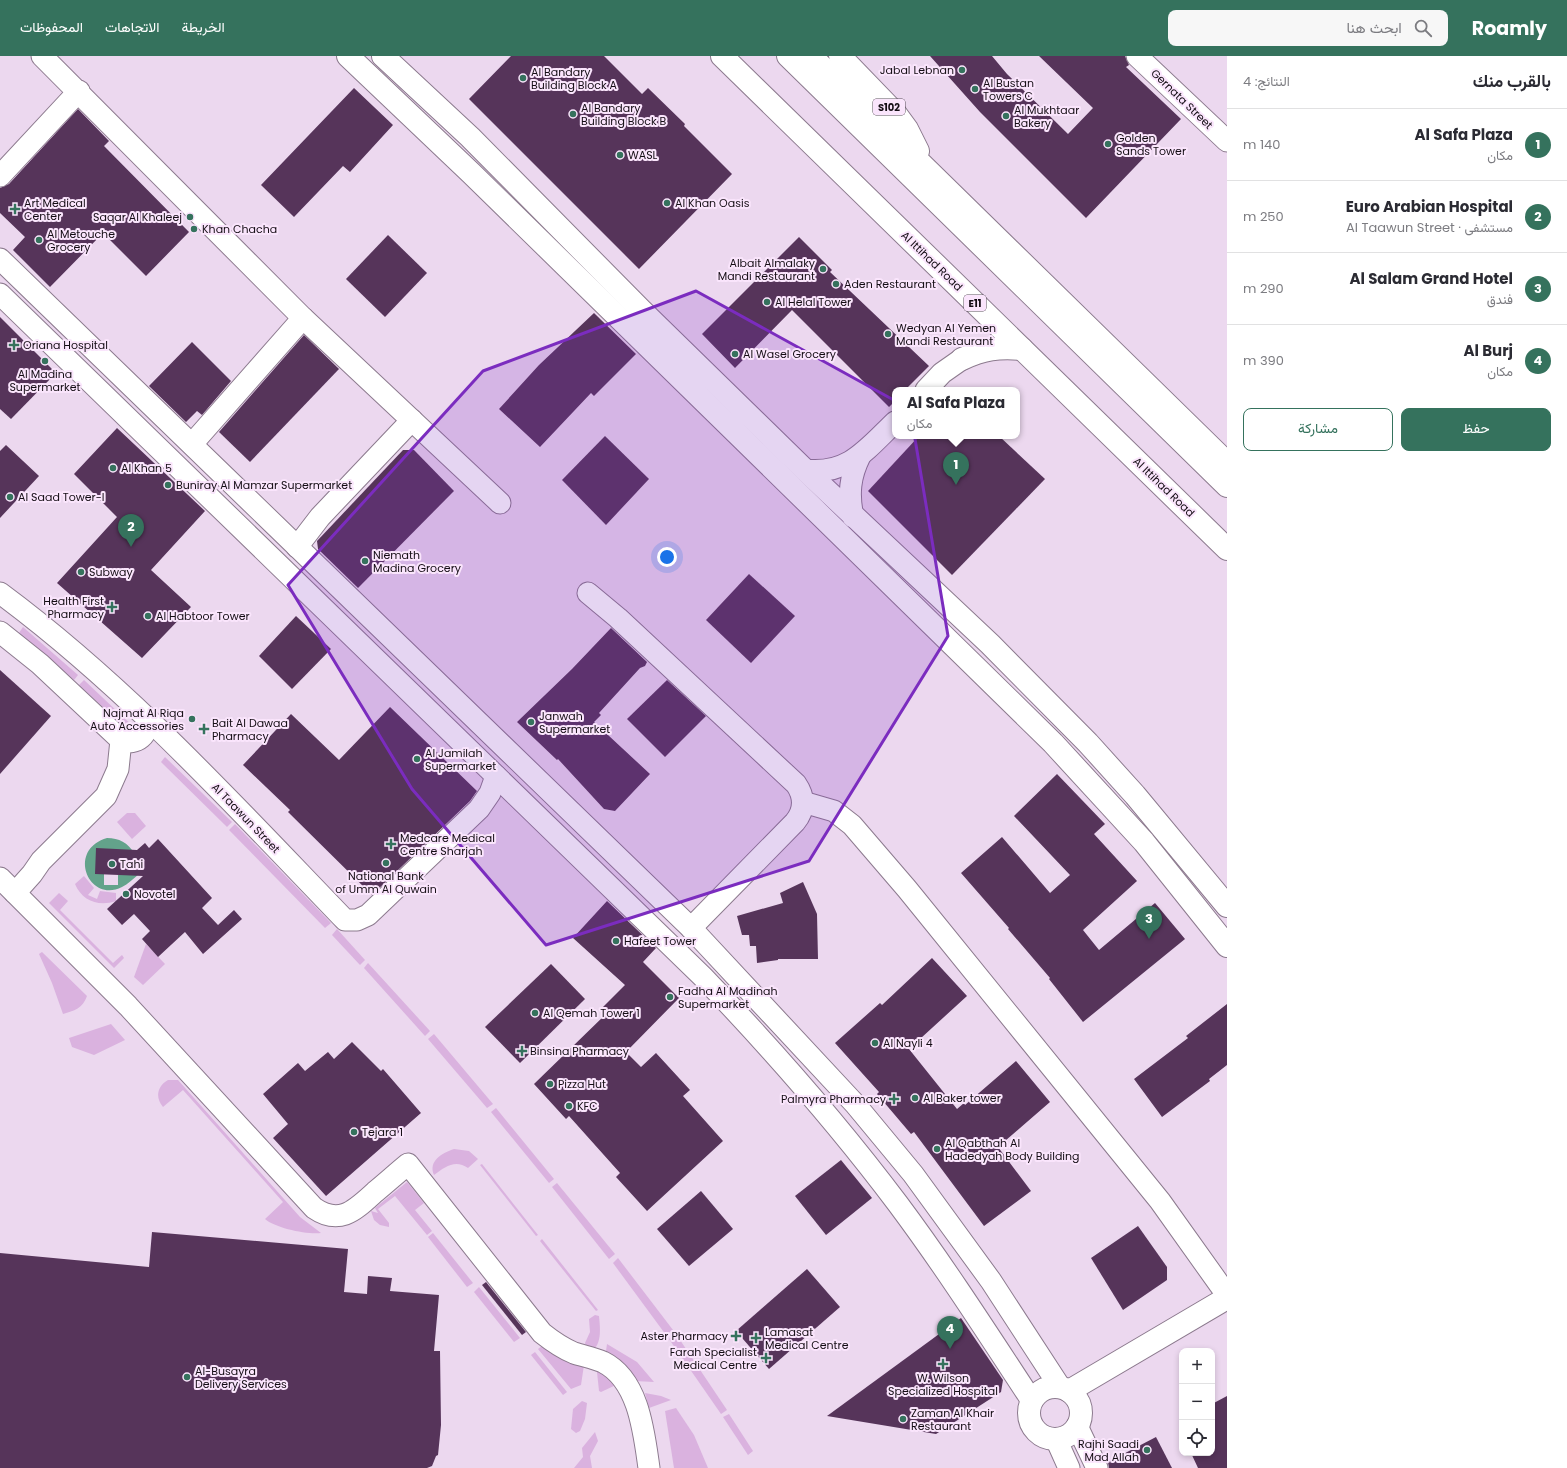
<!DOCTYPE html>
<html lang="ar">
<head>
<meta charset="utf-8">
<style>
	body { margin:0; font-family:Poppins,Vazirmatn,sans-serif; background:#f7f7f7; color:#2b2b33; direction:rtl }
	.controls { position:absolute; right:12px; bottom:12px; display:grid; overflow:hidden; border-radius:8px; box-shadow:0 2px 6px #0003 }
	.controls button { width:36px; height:36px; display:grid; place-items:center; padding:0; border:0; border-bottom:1px solid #e1e1e2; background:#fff; color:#2b2b33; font:20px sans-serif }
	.you { position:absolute; left:667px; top:501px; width:14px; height:14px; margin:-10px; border:3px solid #fff; border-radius:50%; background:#1a73e8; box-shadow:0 0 0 6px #1a73e833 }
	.badge { display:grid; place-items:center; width:26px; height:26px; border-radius:50%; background:#35725d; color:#fff; font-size:13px; font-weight:700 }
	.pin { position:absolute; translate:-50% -33px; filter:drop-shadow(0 1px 2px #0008) }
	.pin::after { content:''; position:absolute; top:21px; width:14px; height:12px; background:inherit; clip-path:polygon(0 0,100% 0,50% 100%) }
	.popup { position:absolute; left:892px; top:331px; width:128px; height:52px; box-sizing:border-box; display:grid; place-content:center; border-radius:8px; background:#fff; filter:drop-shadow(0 1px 3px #0005); font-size:13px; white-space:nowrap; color:#7c7c81 }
	.popup b { font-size:15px; color:#2b2b33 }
	.popup::after { content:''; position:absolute; left:50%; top:100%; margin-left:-8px; border:8px solid transparent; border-top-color:#fff }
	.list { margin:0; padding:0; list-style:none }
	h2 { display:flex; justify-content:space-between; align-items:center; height:52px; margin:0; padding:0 16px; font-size:17px }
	h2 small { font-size:13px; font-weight:400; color:#7c7c81 }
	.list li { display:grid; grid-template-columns:26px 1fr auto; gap:12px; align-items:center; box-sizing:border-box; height:72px; padding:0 16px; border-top:1px solid #e1e1e2 }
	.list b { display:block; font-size:15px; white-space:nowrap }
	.list p { margin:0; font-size:13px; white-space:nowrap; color:#7c7c81 }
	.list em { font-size:13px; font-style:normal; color:#7c7c81 }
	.actions { display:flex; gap:8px; padding:12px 16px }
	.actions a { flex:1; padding:9px 0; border:1px solid #35725d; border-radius:8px; text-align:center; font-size:14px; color:#35725d }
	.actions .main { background:#35725d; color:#fff }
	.icon { flex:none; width:22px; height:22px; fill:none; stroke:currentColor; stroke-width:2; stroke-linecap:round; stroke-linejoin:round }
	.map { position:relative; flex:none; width:1227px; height:1412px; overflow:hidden; direction:ltr }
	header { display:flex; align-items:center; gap:24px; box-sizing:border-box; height:56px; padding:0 20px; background:#35725d; color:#fff }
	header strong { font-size:19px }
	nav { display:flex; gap:22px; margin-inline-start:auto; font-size:14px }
	.search { width:280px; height:36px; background:#f7f7f7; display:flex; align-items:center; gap:10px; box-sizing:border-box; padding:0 14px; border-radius:8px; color:#7c7c81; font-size:15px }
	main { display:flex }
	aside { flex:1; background:#fff }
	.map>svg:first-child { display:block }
	.green { fill:#dab2df }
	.water { fill:#63a38b }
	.building { fill:#56345a }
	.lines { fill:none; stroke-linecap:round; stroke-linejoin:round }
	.minor-casing { stroke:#8c7a8e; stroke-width:23 }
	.major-casing { stroke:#8c7a8e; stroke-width:24 }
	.highway-casing { stroke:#8c7a8e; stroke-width:24 }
	.minor { stroke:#fff; stroke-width:21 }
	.major { stroke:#fff; stroke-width:22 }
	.highway { stroke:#fff; stroke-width:22 }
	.marked { fill:#7b2cbf; fill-opacity:0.2; stroke:#7b2cbf; stroke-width:3; stroke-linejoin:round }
	.poi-dot { fill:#35725d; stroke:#fae5fc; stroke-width:1.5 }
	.labels { text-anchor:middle; stroke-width:4; stroke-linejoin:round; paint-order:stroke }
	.shield { fill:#fae5fc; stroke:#594e5a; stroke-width:1 }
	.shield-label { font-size:10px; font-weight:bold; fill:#140d14 }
	.poi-label { font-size:11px; fill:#140d14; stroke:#fae5fc; text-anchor:start }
	.street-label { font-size:11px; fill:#140d14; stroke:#fae5fc }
</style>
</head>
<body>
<header>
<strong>Roamly</strong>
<div class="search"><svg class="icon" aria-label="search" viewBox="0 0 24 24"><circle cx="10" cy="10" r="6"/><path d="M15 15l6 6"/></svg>ابحث هنا</div>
<nav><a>الخريطة</a><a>الاتجاهات</a><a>المحفوظات</a></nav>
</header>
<main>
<aside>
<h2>بالقرب منك<small>النتائج: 4</small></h2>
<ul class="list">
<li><span class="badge">1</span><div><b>Al Safa Plaza</b><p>مكان</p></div><em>140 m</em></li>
<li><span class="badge">2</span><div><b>Euro Arabian Hospital</b><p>مستشفى · Al Taawun Street</p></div><em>250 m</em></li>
<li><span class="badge">3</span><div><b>Al Salam Grand Hotel</b><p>فندق</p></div><em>290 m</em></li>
<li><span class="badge">4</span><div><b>Al Burj</b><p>مكان</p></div><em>390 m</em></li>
</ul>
<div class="actions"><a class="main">حفظ</a><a>مشاركة</a></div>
</aside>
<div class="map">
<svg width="1227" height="1412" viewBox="0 0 1227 1412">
	<rect width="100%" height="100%" fill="#ecd8ef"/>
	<g class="green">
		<path d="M23,571L78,619L74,624L19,577Z"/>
		<path d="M84,624L139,676L135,681L79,629Z"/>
		<path d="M165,701L232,766L227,771L161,706Z"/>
		<path d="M127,757H135L146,770L132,783L117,766Z"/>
		<path d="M235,768L331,867L325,872L229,774Z"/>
		<path d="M84,820L94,832L88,839L97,843L100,835L116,837V845C99,851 82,845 75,828Z"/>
		<path d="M59,837L68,845L60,854L113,907L122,899L124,902L114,912L49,847Z"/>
		<path d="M337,873L365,904L360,909L332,879Z"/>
		<path d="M146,888L165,908L143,929L134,921Z"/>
		<path d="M42,896L87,940C83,952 74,955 63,958L52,927L39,898Z"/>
		<path d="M368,907L430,975L425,980L364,912Z"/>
		<path d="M111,968L125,984L94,999L72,991L69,982Z"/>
		<path d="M434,978L493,1048L487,1052L428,983Z"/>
		<path d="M168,1024H178L300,1161L321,1177C308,1179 275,1172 265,1163L283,1146L183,1034L163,1051C155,1042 157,1030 168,1024Z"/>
		<path d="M496,1052L554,1123L549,1127L491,1056Z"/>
		<path d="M454,1093L469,1095L478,1103L468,1112C455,1103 445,1111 434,1119C428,1105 442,1097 454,1093Z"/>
		<path d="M482,1108L538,1179L536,1180L480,1109Z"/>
		<path d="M407,1126L424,1147L415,1154L432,1175L427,1179L395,1140L378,1153L389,1167V1171L380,1169L374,1164L371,1155L378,1157L375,1152Z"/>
		<path d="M557,1127L615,1198L609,1203L552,1131Z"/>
		<path d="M433,1177L473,1227L467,1231L428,1181Z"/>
		<path d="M542,1183L598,1254L596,1255L540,1185Z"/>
		<path d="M618,1202L673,1274L666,1279L613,1207Z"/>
		<path d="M479,1231L520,1282L514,1286L474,1236Z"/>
		<path d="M595,1259L599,1260C600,1270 602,1286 594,1293L586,1291L585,1287L590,1276L589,1263Z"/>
		<path d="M676,1278L727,1354L721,1358L669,1283Z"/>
		<path d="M546,1287L561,1303L584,1309L581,1329L571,1333L538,1293Z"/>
		<path d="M607,1288L637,1306L654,1326L635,1325L620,1305L606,1295Z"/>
		<path d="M535,1296L567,1336L563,1339L531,1299Z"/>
		<path d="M599,1313L616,1329L601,1336L599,1335L597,1316Z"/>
		<path d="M645,1337L661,1340L671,1344L649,1352Z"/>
		<path d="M582,1345L587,1347L585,1363L580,1375L576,1377L571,1373L573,1353Z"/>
		<path d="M676,1352L694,1379L708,1412H674L665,1355Z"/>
		<path d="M729,1358L753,1395L748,1399L723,1361Z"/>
		<path d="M595,1376L598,1385L590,1400L592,1412H574L583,1401L582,1392Z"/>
	</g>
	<path class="water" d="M107,782C119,782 128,787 134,797L104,818V829H118V819L139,818C133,823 128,828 122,831C89,848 66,794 107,782Z"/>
	<g class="building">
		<path d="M511,0H604L642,38L648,32L685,68L684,70L732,118L639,213L469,43Z"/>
		<path d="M930,0H992L1007,18L1068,78L1093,52L1039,0H1125L1129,9L1126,11L1181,63L1086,162L980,56Z"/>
		<path d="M354,32L393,69L350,116L343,110L294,161L261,129Z"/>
		<path d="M78,53L109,85L104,90L189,176L146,220L103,177L50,231L13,194L25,181L0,157V132L9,128Z"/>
		<path d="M388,179L427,217L385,261L346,223Z"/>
		<path d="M799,181L832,214L830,216L929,310L905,334H895V345L889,351L792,254L735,312L702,278Z"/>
		<path d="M594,257L636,298L594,340L591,337L540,391L499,353L539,309Z"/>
		<path d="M0,261L56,317L11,363L0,353Z"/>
		<path d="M304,279L339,313L250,406L219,376Z"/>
		<path d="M192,286L231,325L202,359L197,355L186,366L149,330Z"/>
		<path d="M117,372L205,455L151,514L191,551L142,602L57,527L117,461L74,418Z"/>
		<path d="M605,380L649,423L606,469L562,424Z"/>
		<path d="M919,380H999L1045,423L952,519L868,435Z"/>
		<path d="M6,389L39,420L0,462V395Z"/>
		<path d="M403,394H414L454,435L358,532L318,493L317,485Z"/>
		<path d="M749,518L795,560L751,607L706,564Z"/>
		<path d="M296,560L331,593L292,633L259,600Z"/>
		<path d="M611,572L647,606L645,610L640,612L599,657L601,659L594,666L650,718L615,755L604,753L558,703L557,704L517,666L572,613Z"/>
		<path d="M0,614L51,660L0,718Z"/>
		<path d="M667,624L706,660L665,701L627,663Z"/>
		<path d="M390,651L477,735L470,745L372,839L288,756L290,754L243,709L291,658L339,704Z"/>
		<path d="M1057,718L1105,768L1094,778L1137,825L1083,874L1099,894L1155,847L1185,883L1083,966L1049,923L1050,922L1008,873L1009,872L961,817L1002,781L1050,837L1070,819L1014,760Z"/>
		<path d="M158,783L212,842L202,852L218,869L234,854L242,863L203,898L185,876L158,901L142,883L150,875L134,858L122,869L107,853L143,820L95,818L96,792L137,794L145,787L149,792Z"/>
		<path d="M803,826L817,858L818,903H778V904L757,907L756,890H750L749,879H742L737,860L783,847L780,837Z"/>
		<path d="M607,845L656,892L643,906L679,942L626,996L641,1011L656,997L690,1034L683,1040L723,1085L647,1155L616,1121L620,1117L569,1060L566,1063L534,1028L607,957L602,952L625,929L573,882Z"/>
		<path d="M932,902L967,940L909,993L957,1053L964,1047L965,1049L1016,1005L1050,1046L998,1091L1031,1135L984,1170L914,1076L911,1078L877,1038L879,1036L835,987L880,947L882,949Z"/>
		<path d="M551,908L585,943L520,1007L485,971Z"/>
		<path d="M1227,948V1009L1209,1023L1210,1025L1162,1061L1134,1023L1188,982L1186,980Z"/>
		<path d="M352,986L381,1015L383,1013L421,1057L326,1140L273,1082L288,1068L263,1038L298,1007L305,1015L328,996L334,1003Z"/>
		<path d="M841,1104L872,1142L826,1179L795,1140Z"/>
		<path d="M701,1135L733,1173L689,1210L657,1173Z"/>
		<path d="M1138,1170L1167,1211V1224L1123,1254L1091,1202Z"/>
		<path d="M152,1176L348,1193L344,1236L367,1238L368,1220L392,1222L390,1235L439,1239L434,1295H440L441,1369L438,1399L436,1400L432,1410L427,1412H0V1197L149,1211Z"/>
		<path d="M807,1213L840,1251L769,1313L736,1275Z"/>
		<path d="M486,1226L526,1276L522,1279L482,1229Z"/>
		<path d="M961,1262L1003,1324L1001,1336L936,1378L827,1360Z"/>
		<path d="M1227,1340V1412H1198L1191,1397H1212V1348Z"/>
		<path d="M1156,1381L1172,1412H1109L1108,1406Z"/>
	</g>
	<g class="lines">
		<defs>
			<g id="minor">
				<path d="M42,0L303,262L500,447"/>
				<path d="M1137,0L1227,85"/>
				<path d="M0,120L79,35"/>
				<path d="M0,203L691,872L855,1048L913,1118L991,1225L1060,1331"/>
				<path d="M0,238L703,921C772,993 838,1068 898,1148C945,1211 988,1278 1032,1345"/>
				<path d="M926,334L942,317L962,303"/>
				<path d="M192,388L303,262"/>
				<path d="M805,414C848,419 866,394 895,366"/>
				<path d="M853,461C848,438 850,420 860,400"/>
				<path d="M297,491L320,461L412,364"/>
				<path d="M0,537C127,631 235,750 345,864H357L368,859L479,753L490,737L496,720"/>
				<path d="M588,537L618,562L796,728C805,741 805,754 795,766L691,872"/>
				<path d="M0,576L40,608L121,684C137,690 150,679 146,662"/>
				<path d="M803,746L834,755L852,769L907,833L1160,1145L1227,1239"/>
				<path d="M0,822L128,950L314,1152C340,1170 355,1154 375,1136C386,1127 397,1117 408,1108L542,1277C552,1285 562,1292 574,1297C583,1300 594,1302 603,1306C639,1324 644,1377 649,1412"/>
				<path d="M15,837L32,818L41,805L106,740L118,713L121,684"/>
				<path d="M1077,1370L1097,1412"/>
				<path d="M1056,1383L1069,1412"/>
			</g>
			<g id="major">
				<path d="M348,0L471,117L1053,687L1144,786L1227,890"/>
				<path d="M383,0L470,81L641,254L805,414L990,588L1088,687L1135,739L1227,850"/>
				<path d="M811,0L1227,407"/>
				<path d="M840,0L896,58L907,73L918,95"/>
				<circle cx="1055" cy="1357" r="26"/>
				<path d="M1069,1335L1227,1242"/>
			</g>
			<g id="highway">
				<path d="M722,0L1227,493"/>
				<path d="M788,0L1227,430"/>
				<path d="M962,303C984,293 998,291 1022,293"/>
			</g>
		</defs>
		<use href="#minor" class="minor-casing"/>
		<use href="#major" class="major-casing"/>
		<use href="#highway" class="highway-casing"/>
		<use href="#minor" class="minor"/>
		<use href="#major" class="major"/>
		<use href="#highway" class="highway"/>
	</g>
	<path class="marked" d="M696,235L910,353L948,580L809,805L546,889L412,733L288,529L483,315Z"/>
	<g class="poi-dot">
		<circle cx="962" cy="14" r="4"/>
		<circle cx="523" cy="22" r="4"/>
		<circle cx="975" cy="33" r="4"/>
		<circle cx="573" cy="58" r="4"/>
		<circle cx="1006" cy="60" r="4"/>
		<circle cx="1108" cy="88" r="4"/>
		<circle cx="620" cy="99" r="4"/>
		<circle cx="667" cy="147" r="4"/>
		<path d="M13 147h4v4h4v4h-4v4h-4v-4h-4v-4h4z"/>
		<circle cx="190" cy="161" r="4"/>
		<circle cx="194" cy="173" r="4"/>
		<circle cx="39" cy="184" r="4"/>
		<circle cx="823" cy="213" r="4"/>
		<circle cx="836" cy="228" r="4"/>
		<circle cx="767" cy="246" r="4"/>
		<circle cx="888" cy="278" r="4"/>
		<path d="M12 283h4v4h4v4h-4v4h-4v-4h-4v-4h4z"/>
		<circle cx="735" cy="298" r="4"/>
		<circle cx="45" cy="305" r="4"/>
		<circle cx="113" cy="412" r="4"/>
		<circle cx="168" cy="429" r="4"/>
		<circle cx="10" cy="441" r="4"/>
		<circle cx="365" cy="505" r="4"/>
		<circle cx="81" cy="516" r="4"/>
		<path d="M110 545h4v4h4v4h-4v4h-4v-4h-4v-4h4z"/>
		<circle cx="148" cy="560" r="4"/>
		<circle cx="192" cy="663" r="4"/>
		<circle cx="531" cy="666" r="4"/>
		<path d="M202 667h4v4h4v4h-4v4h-4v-4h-4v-4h4z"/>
		<circle cx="417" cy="703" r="4"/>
		<path d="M389 782h4v4h4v4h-4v4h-4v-4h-4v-4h4z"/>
		<circle cx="386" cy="807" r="4"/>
		<circle cx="112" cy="808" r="4"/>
		<circle cx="126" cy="838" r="4"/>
		<circle cx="616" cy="885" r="4"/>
		<circle cx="670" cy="941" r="4"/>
		<circle cx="535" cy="957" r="4"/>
		<circle cx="875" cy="987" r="4"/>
		<path d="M520 989h4v4h4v4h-4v4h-4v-4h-4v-4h4z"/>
		<circle cx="550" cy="1028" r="4"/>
		<circle cx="915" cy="1042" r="4"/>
		<path d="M892 1037h4v4h4v4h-4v4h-4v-4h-4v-4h4z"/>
		<circle cx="569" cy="1050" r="4"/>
		<circle cx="354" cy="1076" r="4"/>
		<circle cx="937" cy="1093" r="4"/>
		<path d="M734 1274h4v4h4v4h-4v4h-4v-4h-4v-4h4z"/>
		<path d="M754 1276h4v4h4v4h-4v4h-4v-4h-4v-4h4z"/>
		<path d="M764 1296h4v4h4v4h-4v4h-4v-4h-4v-4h4z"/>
		<path d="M941 1302h4v4h4v4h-4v4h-4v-4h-4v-4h4z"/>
		<circle cx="187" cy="1321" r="4"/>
		<circle cx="903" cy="1363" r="4"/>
		<circle cx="1147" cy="1394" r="4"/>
	</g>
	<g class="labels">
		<g class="shield">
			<rect x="873" y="43" width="32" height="16" rx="3"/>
			<rect x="964" y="239" width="22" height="16" rx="3"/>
		</g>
		<g class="shield-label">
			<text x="889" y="55">S102</text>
			<text x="975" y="251">E11</text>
		</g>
		<g class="poi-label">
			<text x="954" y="18" text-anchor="end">Jabal Lebnan</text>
			<text x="531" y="20">Al Bandary<tspan x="531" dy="13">Building Block A</tspan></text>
			<text x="983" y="31">Al Bustan<tspan x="983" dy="13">Towers C</tspan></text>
			<text x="581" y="56">Al Bandary<tspan x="581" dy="13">Building Block B</tspan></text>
			<text x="1014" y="58">Al Mukhtaar<tspan x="1014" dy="13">Bakery</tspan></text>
			<text x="1116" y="86">Golden<tspan x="1116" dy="13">Sands Tower</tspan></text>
			<text x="628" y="103">WASL</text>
			<text x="24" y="151">Art Medical<tspan x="24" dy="13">Center</tspan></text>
			<text x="675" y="151">Al Khan Oasis</text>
			<text x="182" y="165" text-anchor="end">Saqar Al Khaleej</text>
			<text x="202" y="177">Khan Chacha</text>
			<text x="47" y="182">Al Metouche<tspan x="47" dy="13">Grocery</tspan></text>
			<text x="815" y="211" text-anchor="end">Albait Almalaky<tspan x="815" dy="13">Mandi Restaurant</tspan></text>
			<text x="844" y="232">Aden Restaurant</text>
			<text x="775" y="250">Al Helal Tower</text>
			<text x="896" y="276">Wedyan Al Yemen<tspan x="896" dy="13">Mandi Restaurant</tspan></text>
			<text x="23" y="293">Oriana Hospital</text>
			<text x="743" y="302">Al Wasel Grocery</text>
			<text x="45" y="322" text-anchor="middle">Al Madina<tspan x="45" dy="13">Supermarket</tspan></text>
			<text x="121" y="416">Al Khan 5</text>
			<text x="176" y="433">Buniray Al Mamzar Supermarket</text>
			<text x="18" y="445">Al Saad Tower-I</text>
			<text x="373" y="503">Niemath<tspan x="373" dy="13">Madina Grocery</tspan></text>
			<text x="89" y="520">Subway</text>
			<text x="104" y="549" text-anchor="end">Health First<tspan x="104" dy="13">Pharmacy</tspan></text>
			<text x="156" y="564">Al Habtoor Tower</text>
			<text x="184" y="661" text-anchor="end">Najmat Al Riqa<tspan x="184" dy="13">Auto Accessories</tspan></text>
			<text x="539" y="664">Janwah<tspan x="539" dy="13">Supermarket</tspan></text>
			<text x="212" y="671">Bait Al Dawaa<tspan x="212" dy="13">Pharmacy</tspan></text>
			<text x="425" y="701">Al Jamilah<tspan x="425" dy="13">Supermarket</tspan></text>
			<text x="400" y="786">Medcare Medical<tspan x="400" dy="13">Centre Sharjah</tspan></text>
			<text x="120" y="812">Tahi</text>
			<text x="386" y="824" text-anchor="middle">National Bank<tspan x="386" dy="13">of Umm Al Quwain</tspan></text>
			<text x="134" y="842">Novotel</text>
			<text x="624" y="889">Hafeet Tower</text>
			<text x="678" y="939">Fadha Al Madinah<tspan x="678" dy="13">Supermarket</tspan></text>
			<text x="543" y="961">Al Qemah Tower 1</text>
			<text x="883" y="991">Al Nayli 4</text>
			<text x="530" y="999">Binsina Pharmacy</text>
			<text x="558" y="1032">Pizza Hut</text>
			<text x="923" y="1046">Al Baker tower</text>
			<text x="886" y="1047" text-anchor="end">Palmyra Pharmacy</text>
			<text x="577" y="1054">KFC</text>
			<text x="362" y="1080">Tejara 1</text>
			<text x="945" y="1091">Al Qabthah Al<tspan x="945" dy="13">Hadedyah Body Building</tspan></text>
			<text x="765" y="1280">Lamasat<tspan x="765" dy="13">Medical Centre</tspan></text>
			<text x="728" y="1284" text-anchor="end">Aster Pharmacy</text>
			<text x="757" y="1300" text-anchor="end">Farah Specialist<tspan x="757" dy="13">Medical Centre</tspan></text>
			<text x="195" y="1319">Al-Busayra<tspan x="195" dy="13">Delivery Services</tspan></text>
			<text x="943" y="1326" text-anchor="middle">W. Wilson<tspan x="943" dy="13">Specialized Hospital</tspan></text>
			<text x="911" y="1361">Zaman Al Khair<tspan x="911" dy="13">Restaurant</tspan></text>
			<text x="1139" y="1392" text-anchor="end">Rajhi Saadi<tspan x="1139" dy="13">Mad Allah</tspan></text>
		</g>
		<g class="street-label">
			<text transform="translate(1182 43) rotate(44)" y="4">Gernata Street</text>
			<text transform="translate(932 205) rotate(44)" y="4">Al Ittihad Road</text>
			<text transform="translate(1164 431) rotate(44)" y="4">Al Ittihad Road</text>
			<text transform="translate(246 762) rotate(46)" y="4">Al Taawun Street</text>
		</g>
	</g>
</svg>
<div class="controls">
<button>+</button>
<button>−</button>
<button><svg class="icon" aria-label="locate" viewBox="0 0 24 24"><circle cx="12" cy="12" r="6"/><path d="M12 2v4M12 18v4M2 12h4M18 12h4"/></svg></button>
</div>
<div class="you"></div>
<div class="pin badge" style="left:956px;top:429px">1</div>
<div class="popup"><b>Al Safa Plaza</b>مكان</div>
<div class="pin badge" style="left:131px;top:491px">2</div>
<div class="pin badge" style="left:1149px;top:883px">3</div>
<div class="pin badge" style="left:950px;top:1293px">4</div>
</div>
</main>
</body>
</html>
